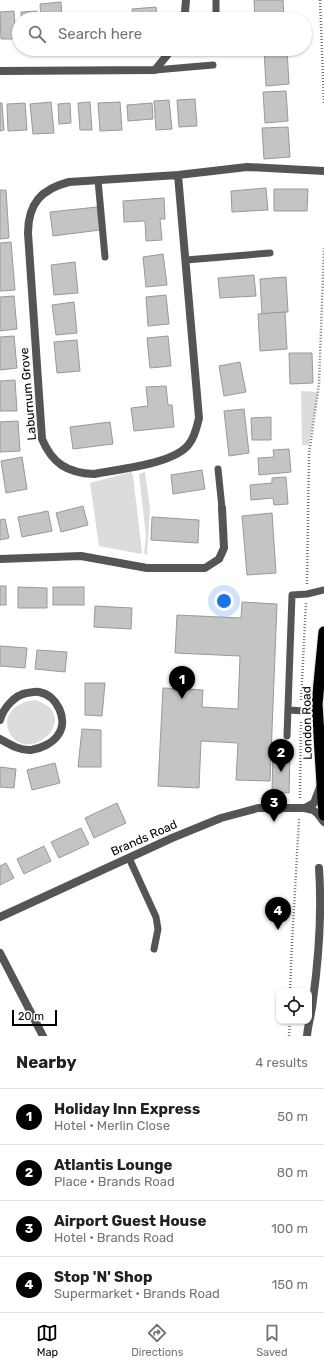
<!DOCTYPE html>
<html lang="en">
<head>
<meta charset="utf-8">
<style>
	body { margin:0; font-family:Rubik,sans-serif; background:#f2f2f2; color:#202124 }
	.controls { position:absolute; right:12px; bottom:12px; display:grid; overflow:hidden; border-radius:8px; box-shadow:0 1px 3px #0004 }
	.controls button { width:36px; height:36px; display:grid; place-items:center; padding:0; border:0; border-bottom:1px solid #e0e0e0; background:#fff; color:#202124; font:20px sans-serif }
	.scale { position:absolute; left:12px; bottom:10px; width:45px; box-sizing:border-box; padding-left:4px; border:2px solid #000; border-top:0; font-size:11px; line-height:14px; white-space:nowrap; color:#000; -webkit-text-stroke:3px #fff; paint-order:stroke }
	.you { position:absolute; left:224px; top:601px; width:14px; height:14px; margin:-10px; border:3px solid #fff; border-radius:50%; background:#1a73e8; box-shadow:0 0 0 6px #1a73e833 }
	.badge { display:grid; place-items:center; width:26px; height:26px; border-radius:50%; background:#000; color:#fff; font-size:13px; font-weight:700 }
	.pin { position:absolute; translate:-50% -33px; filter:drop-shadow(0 1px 2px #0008) }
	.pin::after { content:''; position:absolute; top:21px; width:14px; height:12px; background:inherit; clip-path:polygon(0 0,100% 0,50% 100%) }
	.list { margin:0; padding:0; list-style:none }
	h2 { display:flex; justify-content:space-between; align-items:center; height:52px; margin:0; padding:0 16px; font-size:17px }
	h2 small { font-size:13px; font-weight:400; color:#757577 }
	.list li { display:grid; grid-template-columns:26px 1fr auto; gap:12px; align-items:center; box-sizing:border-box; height:56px; padding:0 16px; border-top:1px solid #e0e0e0 }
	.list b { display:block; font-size:15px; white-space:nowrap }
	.list p { margin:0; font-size:13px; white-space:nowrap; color:#757577 }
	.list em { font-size:13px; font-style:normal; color:#757577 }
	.icon { flex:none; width:22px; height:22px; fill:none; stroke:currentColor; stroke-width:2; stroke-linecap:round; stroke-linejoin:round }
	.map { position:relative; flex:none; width:324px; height:1036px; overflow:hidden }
	.search { position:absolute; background:#fff; box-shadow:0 1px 3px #0004; left:12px; right:12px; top:12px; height:44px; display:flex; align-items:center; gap:10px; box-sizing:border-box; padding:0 14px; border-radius:22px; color:#757577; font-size:15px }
	.sheet { height:276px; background:#fff }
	nav { display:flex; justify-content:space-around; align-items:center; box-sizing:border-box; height:56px; border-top:1px solid #e0e0e0; background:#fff; font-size:11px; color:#757577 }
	nav a { display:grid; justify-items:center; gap:2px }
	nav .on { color:#000 }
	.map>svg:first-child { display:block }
	.green { fill:#dcdcdc }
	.building { fill:#c4c4c4; stroke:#999 }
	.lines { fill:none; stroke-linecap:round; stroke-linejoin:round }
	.trunk-casing { stroke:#dbdbdb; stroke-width:13 }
	.path { stroke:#777; stroke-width:2.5; stroke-dasharray:1 2; stroke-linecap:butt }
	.service { stroke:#555; stroke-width:7 }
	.minor { stroke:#555; stroke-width:8 }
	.trunk { stroke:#000; stroke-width:11 }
	.labels { text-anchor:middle; stroke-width:4; stroke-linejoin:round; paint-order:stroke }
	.street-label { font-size:12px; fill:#000; stroke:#fff }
</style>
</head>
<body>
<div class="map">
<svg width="324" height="1036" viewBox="0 0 324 1036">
	<rect width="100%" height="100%" fill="#fff"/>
	<g class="green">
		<path d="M301,391L318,392L309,445H302Z"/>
		<path d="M131,472L133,476L142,552L141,554L99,546L90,483Z"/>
		<path d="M145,472L150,509L147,555L144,553L146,536L139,474Z"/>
		<path d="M35,700C84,715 30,766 10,734C0,714 17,702 35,700Z"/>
	</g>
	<g class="building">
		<path d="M254,0H283L284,19H255Z"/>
		<path d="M61,2L62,19H41L40,4Z"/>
		<path d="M156,7L157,19H133L132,9Z"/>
		<path d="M14,11L16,39H1L0,12Z"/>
		<path d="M37,11L38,19H21V12Z"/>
		<path d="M99,13V19H74V14Z"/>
		<path d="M264,49H287L289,84L266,86Z"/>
		<path d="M286,91L288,121L265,123L263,92Z"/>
		<path d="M195,99L197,126L179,127L177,100Z"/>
		<path d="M169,100L172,129L156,130L154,101Z"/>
		<path d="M51,102L54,133L33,134L30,104Z"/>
		<path d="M90,102L92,130H80L78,103Z"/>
		<path d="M120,102L122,130L100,131L98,103Z"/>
		<path d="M0,103H2L4,130L0,131Z"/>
		<path d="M25,103L27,130L8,131L7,104Z"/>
		<path d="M70,103L71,123L59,124L58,104Z"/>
		<path d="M152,103L153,119L128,121L127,105Z"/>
		<path d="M288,127L290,157L264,159L262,128Z"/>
		<path d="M266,188L268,210L232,212L231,191Z"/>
		<path d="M274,189H308L307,211H274Z"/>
		<path d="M0,190H6L9,238L0,239Z"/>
		<path d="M164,198L165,219H160L162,240L146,241L145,221L124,222L123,201Z"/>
		<path d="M97,207L100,230L53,236L50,212Z"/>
		<path d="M11,242L15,290L0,291V243Z"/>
		<path d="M163,254L167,285L146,287L143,257Z"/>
		<path d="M75,262L78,293L54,295L51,265Z"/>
		<path d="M254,275L256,296L220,298L218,278Z"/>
		<path d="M286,277L288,312L262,314L260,279Z"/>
		<path d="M166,295L169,324L148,326L146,297Z"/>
		<path d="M14,296L17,329L0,331V297Z"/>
		<path d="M74,302L77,333L56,335L52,305Z"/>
		<path d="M285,312L287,349L260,351L258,314Z"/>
		<path d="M14,336L17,368L0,370V337Z"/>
		<path d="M168,336L171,366L150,368L147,338Z"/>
		<path d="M77,340L80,371L57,373L54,342Z"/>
		<path d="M289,353H312L313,383L290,384Z"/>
		<path d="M240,362L246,392L224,396L219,366Z"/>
		<path d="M15,380L17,411H0V381Z"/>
		<path d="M166,386L168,405H172L174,427L134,431L131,408L148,406L146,387Z"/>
		<path d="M244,409L249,453L229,456L224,411Z"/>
		<path d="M271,417V440H252L251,418Z"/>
		<path d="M18,421L20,451L0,452V422Z"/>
		<path d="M110,422L113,444L73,449L70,427Z"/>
		<path d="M289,449L291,472L259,475L258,458L274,457L273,450Z"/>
		<path d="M22,457L27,489L6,493L1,461Z"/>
		<path d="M202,470L205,489L173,494L171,475Z"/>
		<path d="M286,477L288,504L274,505L273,498L251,500L250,485L272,483V478Z"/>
		<path d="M83,506L88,525L61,532L56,513Z"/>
		<path d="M48,511L52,531L22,537L18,517Z"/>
		<path d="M272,513L276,573L247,575L242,516Z"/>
		<path d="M152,517L199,520L198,543L151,540Z"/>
		<path d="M5,519L9,538L0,540V520Z"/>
		<rect x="0" y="586" width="6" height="19"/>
		<path d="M18,587L47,588V608H18Z"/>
		<rect x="53" y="587" width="31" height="18"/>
		<path d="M242,602L277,604L270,781L236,780L238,743L201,741L199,788L158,786L163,688L203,690L202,707L238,709L240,656L175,653L177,615L241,618Z"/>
		<path d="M95,606L132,608L131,629L94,627Z"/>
		<path d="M0,646L27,648L25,668L0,666Z"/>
		<path d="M37,650L67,652L65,672L35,669Z"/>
		<path d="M85,683H105L102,716L85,715Z"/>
		<path d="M82,729L101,730V767H78Z"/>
		<path d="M273,751L290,752L289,793L272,792Z"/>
		<path d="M55,763L60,783L32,790L27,770Z"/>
		<path d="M0,767L16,769L14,788L0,787Z"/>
		<path d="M117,803L126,823L94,838L85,818Z"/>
		<path d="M81,828L89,844L59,858L51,842Z"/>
		<path d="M44,846L51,861L24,874L17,859Z"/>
		<path d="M6,863L14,878L0,885V866Z"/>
	</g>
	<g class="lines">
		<defs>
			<path id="trunk" d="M324,632L317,704L324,815"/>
		</defs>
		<use href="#trunk" class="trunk-casing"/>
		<g class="path">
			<path d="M320,0L324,103"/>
			<path d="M307,584L309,454L319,384L324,248"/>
			<path d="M301,700L306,603"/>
			<path d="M300,798L301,721"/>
			<path d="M290,991L292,943L299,819"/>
			<path d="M289,1036L290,1021"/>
		</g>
		<g class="service">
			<path d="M216,0V19"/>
			<path d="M155,70L213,65"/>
			<path d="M98,180L105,257"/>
			<path d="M186,260L270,253"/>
			<path d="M218,469L222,508"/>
			<path d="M289,710L317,712"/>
			<path d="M287,736L292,595L307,594L324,590"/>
			<path d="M129,858L156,917L158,929L154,949"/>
		</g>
		<g class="minor">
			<path d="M183,19L185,12L186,0"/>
			<path d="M0,71L155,70L172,49"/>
			<path d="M178,175L199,418C197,426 195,437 189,444C175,464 118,469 94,474C67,473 52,463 42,439L28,233C28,204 41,189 69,182L178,175L247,167L324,171"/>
			<path d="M0,559L81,556L147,568H205L219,559L224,548L222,508"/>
			<path d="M0,720C3,709 14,695 27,693C30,693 35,691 39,692C57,695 69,720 58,735C53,743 40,749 31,750C20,751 9,744 0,739"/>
			<path d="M305,808L314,803L321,785"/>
			<path d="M0,917L172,838L221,818L258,808H305L313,810L318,814L324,822"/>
			<path d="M0,953L43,1036"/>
			<path d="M307,1036C308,1024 312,1012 313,1000C319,956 322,912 319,868"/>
		</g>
		<use href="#trunk" class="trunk"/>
	</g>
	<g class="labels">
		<g class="street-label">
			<text transform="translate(28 394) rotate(-95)" y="4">Laburnum Grove</text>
			<text transform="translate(307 723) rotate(-91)" y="4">London Road</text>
			<text transform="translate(144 838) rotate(-24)" y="4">Brands Road</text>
		</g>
	</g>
</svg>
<div class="controls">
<button><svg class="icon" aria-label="locate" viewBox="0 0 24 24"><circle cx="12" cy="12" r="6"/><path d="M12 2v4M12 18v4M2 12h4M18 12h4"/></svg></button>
</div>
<div class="scale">20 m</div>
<div class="you"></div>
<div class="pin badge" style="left:182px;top:699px">1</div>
<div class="pin badge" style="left:281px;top:772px">2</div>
<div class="pin badge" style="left:274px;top:822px">3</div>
<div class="pin badge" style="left:278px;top:930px">4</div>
<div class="search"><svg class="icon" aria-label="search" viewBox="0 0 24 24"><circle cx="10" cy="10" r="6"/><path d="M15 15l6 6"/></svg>Search here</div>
</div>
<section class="sheet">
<h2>Nearby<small>4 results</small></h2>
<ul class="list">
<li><span class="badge">1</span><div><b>Holiday Inn Express</b><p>Hotel · Merlin Close</p></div><em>50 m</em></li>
<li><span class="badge">2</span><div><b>Atlantis Lounge</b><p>Place · Brands Road</p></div><em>80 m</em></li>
<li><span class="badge">3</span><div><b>Airport Guest House</b><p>Hotel · Brands Road</p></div><em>100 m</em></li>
<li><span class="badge">4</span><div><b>Stop 'N' Shop</b><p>Supermarket · Brands Road</p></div><em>150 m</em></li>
</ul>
</section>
<nav>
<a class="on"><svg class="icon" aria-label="map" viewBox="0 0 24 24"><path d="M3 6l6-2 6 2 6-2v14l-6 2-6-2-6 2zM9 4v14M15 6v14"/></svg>Map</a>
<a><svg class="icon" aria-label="directions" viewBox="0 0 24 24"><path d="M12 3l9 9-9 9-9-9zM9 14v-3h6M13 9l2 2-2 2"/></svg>Directions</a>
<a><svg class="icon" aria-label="saved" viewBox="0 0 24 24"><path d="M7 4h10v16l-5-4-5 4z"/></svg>Saved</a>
</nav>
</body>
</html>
